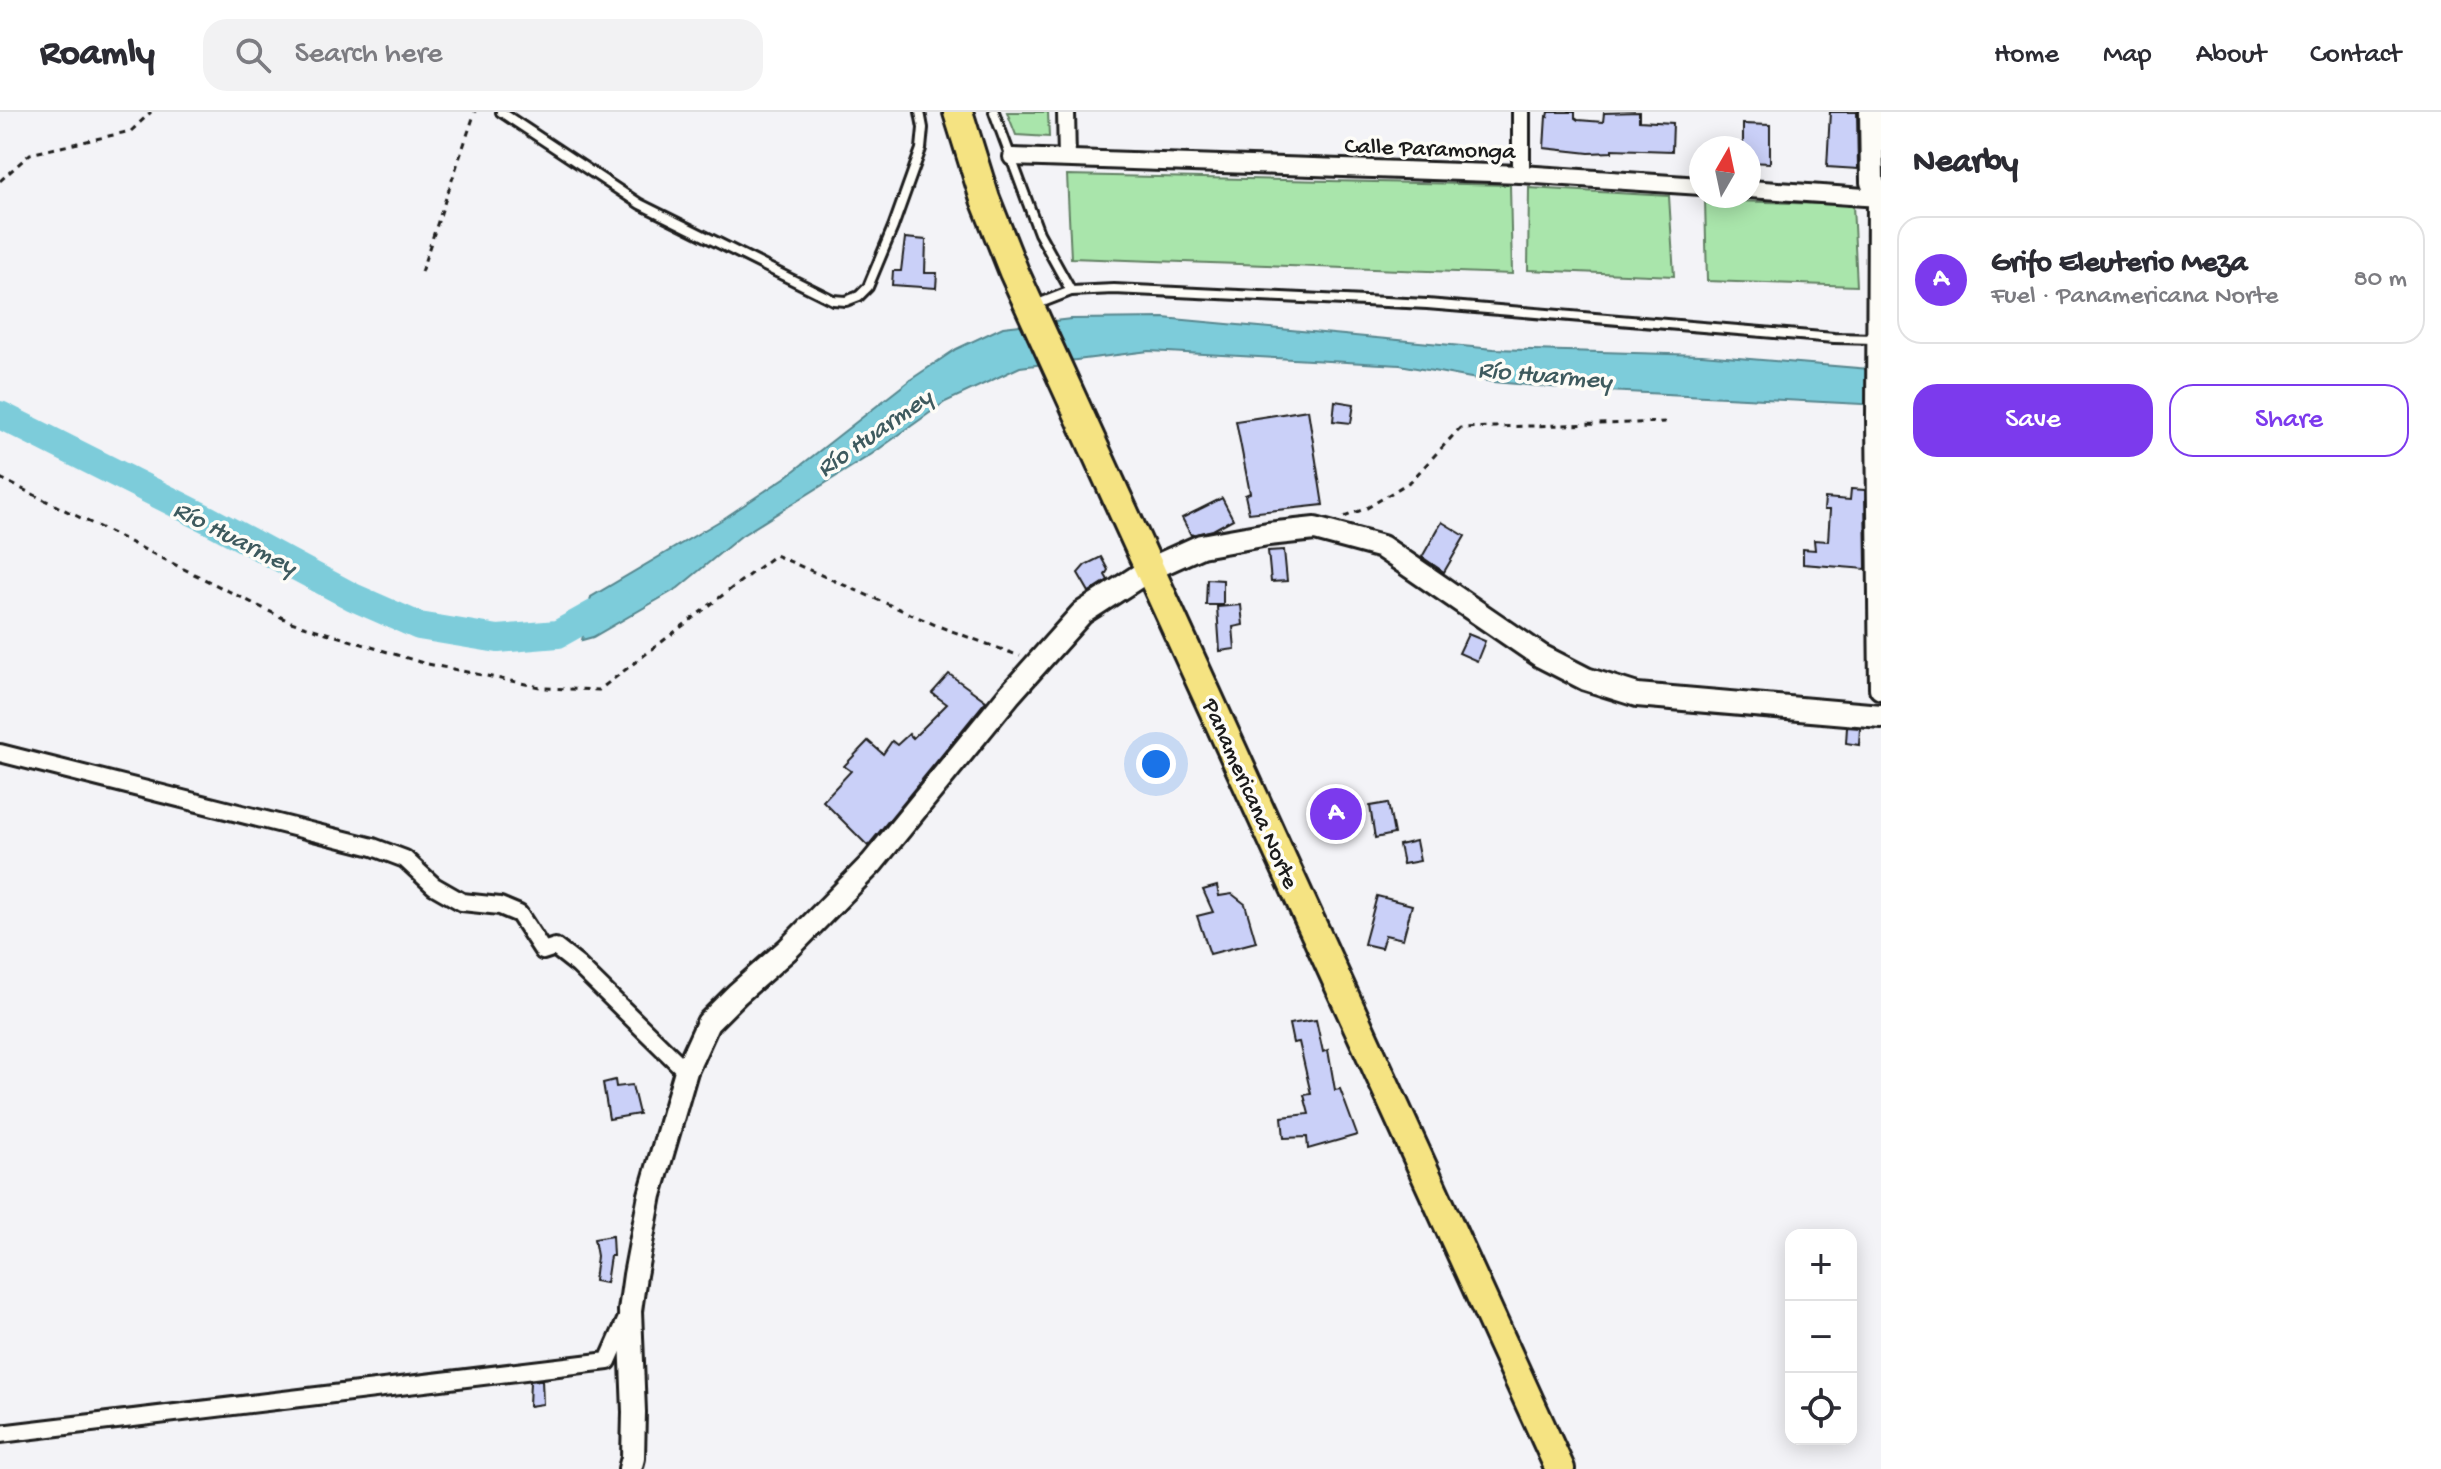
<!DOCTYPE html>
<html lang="en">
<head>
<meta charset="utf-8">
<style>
	body { margin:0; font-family:"Gochi Hand",sans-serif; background:#f2f2f3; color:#2b2b33 }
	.controls { position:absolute; right:24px; bottom:24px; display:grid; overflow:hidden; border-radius:16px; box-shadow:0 4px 20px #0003 }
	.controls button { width:72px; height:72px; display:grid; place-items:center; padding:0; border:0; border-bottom:2px solid #e1e1e2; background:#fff; color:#2b2b33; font:40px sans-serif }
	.compass { position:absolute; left:1689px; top:24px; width:72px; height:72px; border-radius:50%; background:#fff; box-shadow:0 4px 20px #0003; rotate:9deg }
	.you { position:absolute; left:1156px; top:652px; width:28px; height:28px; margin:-20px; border:6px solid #fff; border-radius:50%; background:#1a73e8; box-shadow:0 0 0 12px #1a73e833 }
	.badge { display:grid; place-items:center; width:52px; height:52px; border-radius:50%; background:#7c3aed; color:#fff; font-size:26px; font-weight:700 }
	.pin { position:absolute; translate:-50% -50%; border:4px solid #fff; box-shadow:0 2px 8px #0006 }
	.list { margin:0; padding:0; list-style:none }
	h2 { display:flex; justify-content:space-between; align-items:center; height:104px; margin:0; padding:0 32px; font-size:34px }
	h2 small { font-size:26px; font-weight:400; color:#7c7c81 }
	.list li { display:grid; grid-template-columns:52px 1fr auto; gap:24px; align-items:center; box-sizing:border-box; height:128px; margin:0 16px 16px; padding:0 16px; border:2px solid #e1e1e2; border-radius:24px }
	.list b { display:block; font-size:30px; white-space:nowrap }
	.list p { margin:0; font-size:26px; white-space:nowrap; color:#7c7c81 }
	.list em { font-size:26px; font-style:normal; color:#7c7c81 }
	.actions { display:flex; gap:16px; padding:24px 32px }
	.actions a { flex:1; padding:18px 0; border:2px solid #7c3aed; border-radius:24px; text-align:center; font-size:28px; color:#7c3aed }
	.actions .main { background:#7c3aed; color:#fff }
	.icon { flex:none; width:44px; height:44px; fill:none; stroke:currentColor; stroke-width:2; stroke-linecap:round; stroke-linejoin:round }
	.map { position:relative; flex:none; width:1881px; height:1357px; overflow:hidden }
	header { display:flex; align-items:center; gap:48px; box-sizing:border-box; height:112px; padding:0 40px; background:#fff; border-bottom:2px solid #e1e1e2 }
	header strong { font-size:38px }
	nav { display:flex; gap:44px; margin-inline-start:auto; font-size:28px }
	.search { width:560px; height:72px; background:#f2f2f3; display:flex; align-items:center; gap:20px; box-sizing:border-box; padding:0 28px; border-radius:24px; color:#7c7c81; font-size:30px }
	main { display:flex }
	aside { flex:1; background:#fff }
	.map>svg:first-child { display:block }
	.green { fill:#a9e5ab; stroke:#628064; stroke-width:2 }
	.water { fill:#7dccda; stroke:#56868e; stroke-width:2 }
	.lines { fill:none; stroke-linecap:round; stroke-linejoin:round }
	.river { stroke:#7dccda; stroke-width:28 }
	.building { fill:#cad0f8; stroke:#1c1c1c; stroke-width:2 }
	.lane-casing { stroke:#1c1c1c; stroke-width:14 }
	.street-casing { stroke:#1c1c1c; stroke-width:22 }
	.secondary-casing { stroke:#1c1c1c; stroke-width:28 }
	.highway-casing { stroke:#1c1c1c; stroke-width:34 }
	.path { stroke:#1c1c1c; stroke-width:3; stroke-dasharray:6 6; stroke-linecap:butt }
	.lane { stroke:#fdfcf7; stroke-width:8 }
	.street { stroke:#fdfcf7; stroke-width:16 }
	.secondary { stroke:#fdfcf7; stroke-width:22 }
	.highway { stroke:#f5e382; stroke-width:28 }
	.labels { text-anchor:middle; stroke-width:7; stroke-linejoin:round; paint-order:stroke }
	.street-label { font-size:24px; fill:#1c1c1c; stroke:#fdfcf7 }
	.water-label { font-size:26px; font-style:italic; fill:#3e5a5e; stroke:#fdfcf7 }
</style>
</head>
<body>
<header>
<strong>Roamly</strong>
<div class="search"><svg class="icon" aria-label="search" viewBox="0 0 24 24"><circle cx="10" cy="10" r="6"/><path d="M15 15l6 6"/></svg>Search here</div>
<nav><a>Home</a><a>Map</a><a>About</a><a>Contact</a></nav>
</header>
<main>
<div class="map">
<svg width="1881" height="1357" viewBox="0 0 1881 1357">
	<rect width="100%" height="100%" fill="#f3f3f7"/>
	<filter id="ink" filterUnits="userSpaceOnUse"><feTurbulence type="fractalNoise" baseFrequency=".0125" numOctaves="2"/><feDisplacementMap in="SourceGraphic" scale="16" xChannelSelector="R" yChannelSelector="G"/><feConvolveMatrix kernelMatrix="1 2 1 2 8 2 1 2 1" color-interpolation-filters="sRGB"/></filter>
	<g filter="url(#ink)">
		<g class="green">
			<path d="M1007,0H1048L1049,25L1016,23Z"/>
			<path d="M1067,63L1510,73L1512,162L1071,146Z"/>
			<path d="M1529,76L1669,84L1674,164L1528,158Z"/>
			<path d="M1705,88L1853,93L1857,174L1707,169Z"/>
		</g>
		<path class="water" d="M1163,206L1494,237L1702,243L1881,258V293L1587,278L1493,270L1400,253L1149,239L1020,255L945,290L872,342L741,424L678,476L593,525L582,528L591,485L723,407L786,365L910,268L956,237L1003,215L1071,207Z"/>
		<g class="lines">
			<path class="river" d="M0,303L209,408L353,485L419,514L498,527L558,522L617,489"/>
		</g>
		<g class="building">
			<path d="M1549,0H1575V6L1578,8L1603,10L1604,1L1639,0V9L1673,11L1672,39L1612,37V40L1589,41L1544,36L1546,4L1548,5Z"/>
			<path d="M1830,0H1857L1858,57L1827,55Z"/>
			<path d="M1743,12L1770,13V51L1749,50V36H1743Z"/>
			<path d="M905,126L926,128L925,161H937L936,176L892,173L893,159H901Z"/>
			<path d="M1335,289L1354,292L1351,311L1333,309Z"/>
			<path d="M1308,298L1323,393L1249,401L1245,383L1250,381L1236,309Z"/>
			<path d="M1851,377L1865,378L1866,457L1803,452V437L1815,438L1814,428L1828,429L1830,398H1824L1825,386L1850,388Z"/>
			<path d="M1222,386L1233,407L1213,418L1191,423L1182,406Z"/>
			<path d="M1442,410L1465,424L1444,460L1422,445Z"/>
			<path d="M1284,438L1287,469L1271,470L1268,439Z"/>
			<path d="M1101,445L1108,458L1105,463L1108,468L1089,480L1078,461L1085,453Z"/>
			<path d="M1207,467L1223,468V493H1206Z"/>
			<path d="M1241,493L1243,513L1233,515L1235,537L1220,539L1217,495Z"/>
			<path d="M1468,522L1485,529L1477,549L1459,541Z"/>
			<path d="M949,562L986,589L868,734L823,689L851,659L844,654L868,629L883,642L892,629L897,633L909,622L913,626L947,592L932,581Z"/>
			<path d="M1847,615L1860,616L1859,633L1846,631Z"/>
			<path d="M1388,691L1394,722L1375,726L1370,694Z"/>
			<path d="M1416,729L1420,749L1403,752L1399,733Z"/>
			<path d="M1217,774L1219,784L1232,782L1245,792L1256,830L1210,842L1197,804L1213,800L1203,778Z"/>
			<path d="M1377,784L1412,793L1403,827L1385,823L1381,836L1364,832Z"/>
			<path d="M1316,908L1323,940L1328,938L1335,978L1340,977L1357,1023L1308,1037L1307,1025L1284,1026L1282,1005L1309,1002L1304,983L1311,982L1299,930L1293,931L1289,912Z"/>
			<path d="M615,968L616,975L632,973L639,1002L609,1007L603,971Z"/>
			<path d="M612,1124L613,1144H610L606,1171L594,1169L597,1144L594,1127Z"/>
			<path d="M542,1268L543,1292L529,1294L530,1269Z"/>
		</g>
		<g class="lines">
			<defs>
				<g id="lane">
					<path d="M501,0L640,92L833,188L846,189L859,184L868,175L893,115L921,37L923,16L920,0"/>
					<path d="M994,0L1039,121L1071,179L1114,177L1427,192L1834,226L1876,227"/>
					<path d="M1035,193L1071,179"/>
				</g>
				<g id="street">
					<path d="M1066,0L1067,46"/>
					<path d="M1012,45L1521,62L1701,74"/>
					<path d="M1521,62V0"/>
					<path d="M1749,77L1879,86"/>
					<path d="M0,641L373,735L405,747L434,774L462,790L500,794L519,802L543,839L555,835L578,853L686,959"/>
					<path d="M0,1322L608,1249L628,1204"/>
				</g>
				<g id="secondary">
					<path d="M1871,0L1872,70L1879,86L1878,306L1881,576"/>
					<path d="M630,1357L633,1346L634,1300L630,1199L635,1163L650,1083L686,959L708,911L737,882L788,837L872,751L1009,583L1082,501L1150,457L1201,434L1268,422L1315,417L1382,435L1541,544L1586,567L1637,583L1881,604"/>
				</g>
				<path id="highway" d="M958,0L985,87L1014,160L1560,1357"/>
			</defs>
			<use href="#lane" class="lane-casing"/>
			<use href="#street" class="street-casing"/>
			<use href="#secondary" class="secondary-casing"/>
			<use href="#highway" class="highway-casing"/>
			<g class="path">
				<path d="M0,69L30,42L131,19L151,0"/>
				<path d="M421,160L475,0"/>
				<path d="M0,366L291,510L423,551L545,576L599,578L775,443L938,514L1020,544"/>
				<path d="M1344,405L1367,396L1411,369L1460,316L1668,310"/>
			</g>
			<use href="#lane" class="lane"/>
			<use href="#street" class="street"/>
			<use href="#secondary" class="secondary"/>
			<use href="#highway" class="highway"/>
		</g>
	</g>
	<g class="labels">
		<g class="street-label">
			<text transform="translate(1430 35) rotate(2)" y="8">Calle Paramonga</text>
			<text transform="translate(1252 681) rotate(66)" y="8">Panamericana Norte</text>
		</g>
		<g class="water-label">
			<text transform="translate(1545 261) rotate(5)" y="9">Río Huarmey</text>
			<text transform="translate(873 319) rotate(-35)" y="9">Río Huarmey</text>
			<text transform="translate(236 424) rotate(27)" y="9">Río Huarmey</text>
		</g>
	</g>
</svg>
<div class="controls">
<button>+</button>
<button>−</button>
<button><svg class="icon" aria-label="locate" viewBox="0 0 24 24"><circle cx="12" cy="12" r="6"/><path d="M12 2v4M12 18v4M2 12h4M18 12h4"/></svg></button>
</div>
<svg class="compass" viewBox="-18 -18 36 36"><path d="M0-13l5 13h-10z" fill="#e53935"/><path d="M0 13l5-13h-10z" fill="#7c7c81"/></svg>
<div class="you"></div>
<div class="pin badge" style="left:1336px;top:702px">A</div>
</div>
<aside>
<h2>Nearby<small></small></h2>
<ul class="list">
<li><span class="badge">A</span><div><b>Grifo Eleuterio Meza</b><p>Fuel · Panamericana Norte</p></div><em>80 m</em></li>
</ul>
<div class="actions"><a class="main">Save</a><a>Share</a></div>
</aside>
</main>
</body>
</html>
